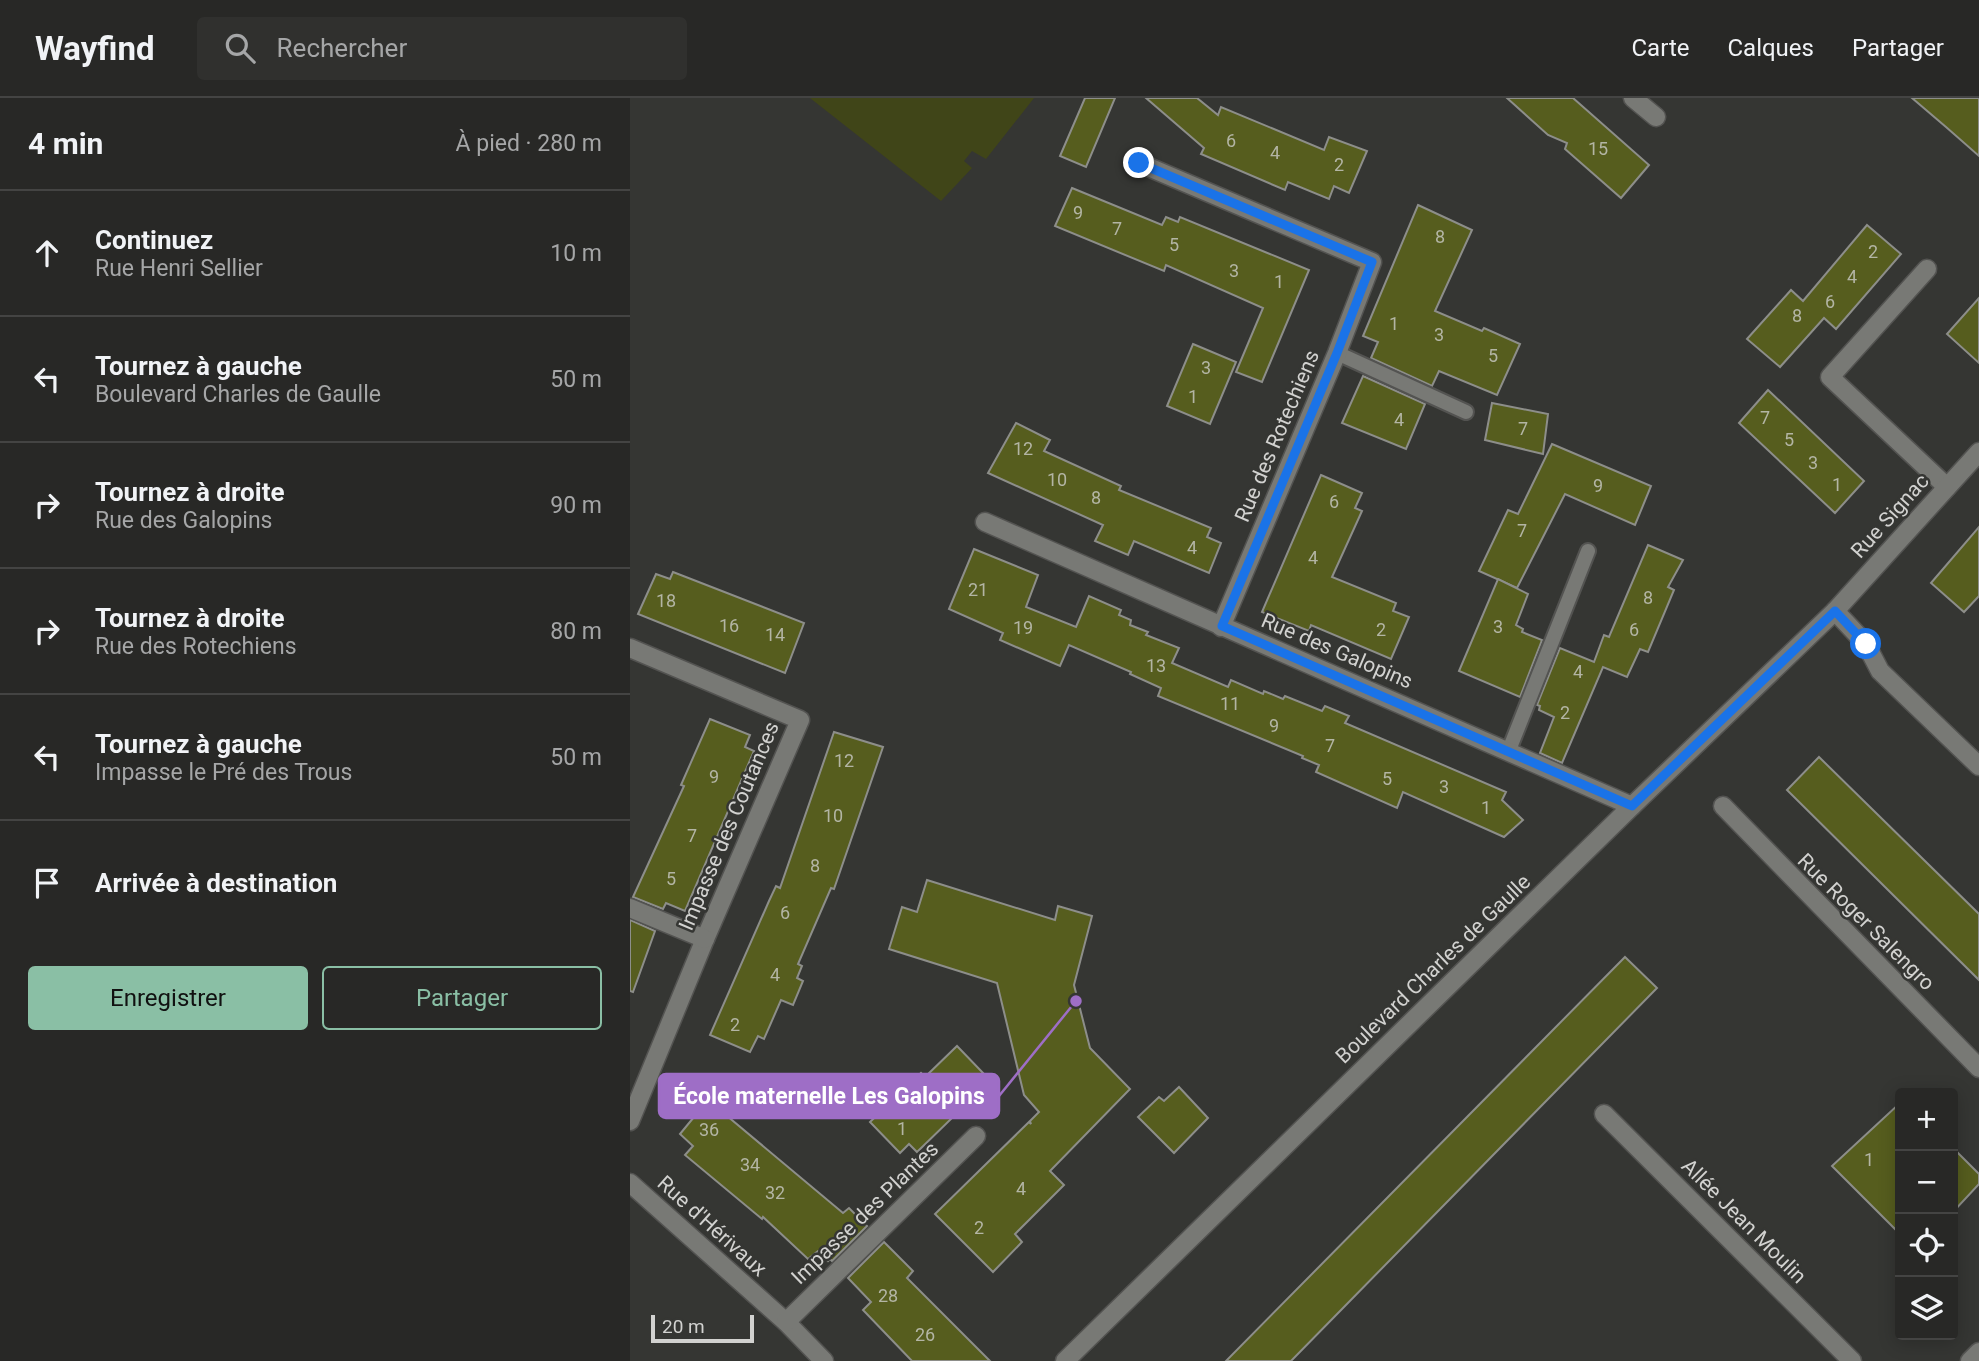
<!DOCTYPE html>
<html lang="fr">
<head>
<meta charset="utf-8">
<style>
	body { margin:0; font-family:Roboto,sans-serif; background:#30302e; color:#f1f3f6 }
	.controls { position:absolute; right:21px; bottom:21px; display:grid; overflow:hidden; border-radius:7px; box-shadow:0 4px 18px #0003 }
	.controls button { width:63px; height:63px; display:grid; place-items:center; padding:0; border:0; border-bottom:2px solid #444443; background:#282826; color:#f1f3f6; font:35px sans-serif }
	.scale { position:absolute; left:21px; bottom:18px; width:103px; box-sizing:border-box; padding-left:7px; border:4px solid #d2d2d0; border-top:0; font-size:19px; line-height:24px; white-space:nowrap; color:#d2d2d0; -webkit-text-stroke:5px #353633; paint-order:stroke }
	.stop { position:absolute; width:21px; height:21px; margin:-16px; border:5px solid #1a73e8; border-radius:50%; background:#fff }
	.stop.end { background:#1a73e8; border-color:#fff; box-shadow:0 2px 7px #0008 }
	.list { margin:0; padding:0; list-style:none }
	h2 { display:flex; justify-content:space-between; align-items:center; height:91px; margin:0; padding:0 28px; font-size:30px }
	h2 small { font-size:23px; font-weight:400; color:#a5a6a7 }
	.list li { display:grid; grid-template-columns:46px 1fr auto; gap:21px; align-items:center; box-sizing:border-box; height:126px; padding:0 28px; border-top:2px solid #444443 }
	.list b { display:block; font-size:26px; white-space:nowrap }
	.list p { margin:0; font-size:23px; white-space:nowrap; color:#a5a6a7 }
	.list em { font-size:23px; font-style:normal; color:#a5a6a7 }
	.actions { display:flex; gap:14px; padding:21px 28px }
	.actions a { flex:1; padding:16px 0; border:2px solid #8abfa5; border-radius:7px; text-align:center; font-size:24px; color:#8abfa5 }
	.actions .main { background:#8abfa5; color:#111 }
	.icon { flex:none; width:38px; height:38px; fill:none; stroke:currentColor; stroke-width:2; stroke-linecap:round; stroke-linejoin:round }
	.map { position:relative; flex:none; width:1349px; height:1263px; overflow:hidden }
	header { display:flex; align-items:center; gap:42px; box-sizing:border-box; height:98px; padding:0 35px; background:#282826; border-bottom:2px solid #444443 }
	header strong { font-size:33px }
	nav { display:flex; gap:38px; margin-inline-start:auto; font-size:24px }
	.search { width:490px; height:63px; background:#30302e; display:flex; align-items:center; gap:18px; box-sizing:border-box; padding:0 24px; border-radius:7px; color:#a5a6a7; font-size:26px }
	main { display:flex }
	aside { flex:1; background:#282826 }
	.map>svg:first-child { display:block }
	.green { fill:#404518 }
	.building { fill:#565d1e; stroke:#8d8e8a; stroke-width:2 }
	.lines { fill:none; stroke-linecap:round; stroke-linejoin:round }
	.lane-casing { stroke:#535351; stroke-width:18 }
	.street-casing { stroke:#535351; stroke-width:21 }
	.lane { stroke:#787975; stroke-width:14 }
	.street { stroke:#787975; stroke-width:18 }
	.route { stroke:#1a73e8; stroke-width:9 }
	.labels { text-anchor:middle; stroke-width:5; stroke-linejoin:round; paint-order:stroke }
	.number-label { font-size:18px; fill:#b3b5a4 }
	.street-label { font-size:21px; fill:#d2d2d0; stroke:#353633 }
	.leader { fill:none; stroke:#9e6ec6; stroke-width:2.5 }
	.callout-dot { fill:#9e6ec6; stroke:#353633; stroke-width:2.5 }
	.callout { fill:#9e6ec6; stroke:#9e6ec6; stroke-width:2.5 }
	.callout-label { font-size:23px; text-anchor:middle; font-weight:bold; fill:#fff }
</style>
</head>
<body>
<header>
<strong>Wayfind</strong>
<div class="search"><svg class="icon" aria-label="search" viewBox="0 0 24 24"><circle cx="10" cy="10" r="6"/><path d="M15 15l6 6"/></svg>Rechercher</div>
<nav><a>Carte</a><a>Calques</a><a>Partager</a></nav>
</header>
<main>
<aside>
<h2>4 min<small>À pied · 280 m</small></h2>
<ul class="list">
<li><svg class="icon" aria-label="ahead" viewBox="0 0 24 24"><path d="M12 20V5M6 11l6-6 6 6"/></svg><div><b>Continuez</b><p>Rue Henri Sellier</p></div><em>10 m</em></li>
<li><svg class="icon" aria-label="left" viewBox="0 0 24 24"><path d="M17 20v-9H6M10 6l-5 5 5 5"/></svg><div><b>Tournez à gauche</b><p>Boulevard Charles de Gaulle</p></div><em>50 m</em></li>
<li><svg class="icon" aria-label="right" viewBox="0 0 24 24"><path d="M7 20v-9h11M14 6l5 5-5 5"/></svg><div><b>Tournez à droite</b><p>Rue des Galopins</p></div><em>90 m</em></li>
<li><svg class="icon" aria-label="right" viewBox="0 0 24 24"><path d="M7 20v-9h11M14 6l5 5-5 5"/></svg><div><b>Tournez à droite</b><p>Rue des Rotechiens</p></div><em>80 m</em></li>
<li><svg class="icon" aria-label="left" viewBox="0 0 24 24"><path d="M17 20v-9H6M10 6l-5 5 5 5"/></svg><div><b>Tournez à gauche</b><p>Impasse le Pré des Trous</p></div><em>50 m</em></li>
<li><svg class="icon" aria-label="arrive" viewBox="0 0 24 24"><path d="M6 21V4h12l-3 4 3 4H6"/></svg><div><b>Arrivée à destination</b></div></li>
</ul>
<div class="actions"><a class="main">Enregistrer</a><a>Partager</a></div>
</aside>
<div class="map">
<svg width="1349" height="1263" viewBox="0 0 1349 1263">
	<rect width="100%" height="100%" fill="#353633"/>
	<path class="green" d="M180,0H404L356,61L342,53L334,63L342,70L311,103Z"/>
	<g class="building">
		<path d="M455,0H485L456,69L430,58Z"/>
		<path d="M516,0H567L588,17L591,9L694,52L699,39L737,53L719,95L704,88L699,101L658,84L655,92L571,56L574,50Z"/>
		<path d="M877,0H943L1019,67L991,100L935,51L937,45L918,37Z"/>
		<path d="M1282,0H1349V58L1316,29Z"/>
		<path d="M442,90L532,127L536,119L548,124L550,119L679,172L632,284L606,274L633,210L536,167L534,173L425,128Z"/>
		<path d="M788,107L842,132L805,213L852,233L854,230L890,246L867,297L809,273L802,288L741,260L748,244L733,238Z"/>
		<path d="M1237,127L1271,156L1206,231L1194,220L1150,269L1117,241L1161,192L1173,203Z"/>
		<path d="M1349,200V265L1317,236Z"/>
		<path d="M563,246L606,264L580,326L537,308Z"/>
		<path d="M733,278L795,306L776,351L712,325Z"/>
		<path d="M1138,292L1234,383L1205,415L1109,325Z"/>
		<path d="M862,305L918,316L913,356L855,342Z"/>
		<path d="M386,325L420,342L414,353L491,388L489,392L581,430L577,439L591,445L579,475L504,443L498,457L465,443L473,427L358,375Z"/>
		<path d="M922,346L1021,388L1005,427L935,396L887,490L849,473L878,412L888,416Z"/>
		<path d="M691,377L732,395L725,410L732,413L702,479L766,505L763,513L779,519L761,561L681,527L679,533L632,514Z"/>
		<path d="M1349,429V498L1334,514L1301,485Z"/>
		<path d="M1018,447L1053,462L1038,489L1044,492L1018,554L1010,551L997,579L973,569L932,665L910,655L924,619L909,612L910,608L907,607L930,550L964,564L974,537L979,539Z"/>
		<path d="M344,451L408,477L396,509L446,529L459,498L491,512L489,517L501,522L500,527L518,534L516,537L549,550L542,565L598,589L601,582L633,596L634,593L653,601L655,598L692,613L695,608L719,618L715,625L876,694L872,702L893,722L874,739L773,694L767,710L686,674L689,667L672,660L673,658L528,598L531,590L500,576L501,574L439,547L430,568L370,542L373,535L319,511Z"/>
		<path d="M43,474L174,525L155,575L8,516L26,476L40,481Z"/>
		<path d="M868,481L898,496L886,527L893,531L892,534L912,542L890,599L829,573Z"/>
		<path d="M80,621L120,637L115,649L124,653L55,813L36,805L33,811L3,799L54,688L51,687Z"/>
		<path d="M204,634L253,649L204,791L201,790L168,866L172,868L167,880L173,883L163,907L151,902L134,941L128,938L120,954L80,937L139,803L146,788L150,790Z"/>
		<path d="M1189,659L1349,816V882L1157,692Z"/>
		<path d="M297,782L425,822L428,808L462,818L444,887L460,950L500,991L420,1073L434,1087L385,1136L392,1144L363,1174L305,1116L399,1024L401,1026L400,1023L409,1014L394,997L367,885L259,851L272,809L287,814Z"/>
		<path d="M0,822L25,833L3,894L0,893Z"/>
		<path d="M995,859L1027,890L713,1210L661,1263H596Z"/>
		<path d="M327,948L354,976L314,1013L321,1021L287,1054L279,1046L270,1055L240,1024L291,975L295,979Z"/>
		<path d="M549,989L578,1020L544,1055L508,1019L529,999L534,1003Z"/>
		<path d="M78,1002L213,1115L219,1110L237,1128L202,1163L200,1161L198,1163L188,1153L178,1161L133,1119L132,1121L55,1057L63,1048L50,1036Z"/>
		<path d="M1270,1005V1136L1202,1068Z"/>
		<path d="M1323,1050L1349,1076V1086L1323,1114Z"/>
		<path d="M254,1144L283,1173L277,1180L360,1263H282L233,1212L241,1204L218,1180Z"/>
	</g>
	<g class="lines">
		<defs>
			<g id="lane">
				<path d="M707,255L836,314"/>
				<path d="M879,652L958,453"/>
			</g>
			<g id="street">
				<path d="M1003,0L1026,19"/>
				<path d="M509,65L742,164L707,255L591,529"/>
				<path d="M1297,171L1200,279L1317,389"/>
				<path d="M355,424L1002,708"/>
				<path d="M1205,513L1236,546L1250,573L1349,668"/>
				<path d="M0,550L170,622L75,841L0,1023"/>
				<path d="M1093,708L1349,970"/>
				<path d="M0,810L75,841"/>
				<path d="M974,1016L1222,1263"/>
				<path d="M0,1085L156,1224L194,1263"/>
				<path d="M156,1224L346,1038"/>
				<path d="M435,1263L1002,708L1205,513L1349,354"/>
				<path d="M1340,1263L1349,1254"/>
			</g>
		</defs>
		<use href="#lane" class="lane-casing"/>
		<use href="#street" class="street-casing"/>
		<use href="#lane" class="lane"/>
		<use href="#street" class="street"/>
	</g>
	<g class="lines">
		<path class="route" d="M509,65L742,164L707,255L592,528L1002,708L1205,513L1236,546"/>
	</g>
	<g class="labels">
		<g class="number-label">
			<text x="601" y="49">6</text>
			<text x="968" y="57">15</text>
			<text x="645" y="61">4</text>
			<text x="709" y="73">2</text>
			<text x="448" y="121">9</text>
			<text x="487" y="137">7</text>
			<text x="810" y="145">8</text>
			<text x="544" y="153">5</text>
			<text x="1243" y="160">2</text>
			<text x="604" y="179">3</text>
			<text x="1222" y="185">4</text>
			<text x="649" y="190">1</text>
			<text x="1200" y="210">6</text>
			<text x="1167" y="224">8</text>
			<text x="764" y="232">1</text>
			<text x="809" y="243">3</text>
			<text x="863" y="264">5</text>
			<text x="576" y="276">3</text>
			<text x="563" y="305">1</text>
			<text x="1135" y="326">7</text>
			<text x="769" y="328">4</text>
			<text x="893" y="337">7</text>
			<text x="1159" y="348">5</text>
			<text x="393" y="357">12</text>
			<text x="1183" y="371">3</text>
			<text x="427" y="388">10</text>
			<text x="1207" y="393">1</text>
			<text x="968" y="394">9</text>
			<text x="466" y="406">8</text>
			<text x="704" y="410">6</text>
			<text x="892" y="439">7</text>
			<text x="562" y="456">4</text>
			<text x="683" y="466">4</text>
			<text x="348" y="498">21</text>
			<text x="1018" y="506">8</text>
			<text x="36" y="509">18</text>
			<text x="99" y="534">16</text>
			<text x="868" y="535">3</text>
			<text x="393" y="536">19</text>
			<text x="751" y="538">2</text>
			<text x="1004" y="538">6</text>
			<text x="145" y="543">14</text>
			<text x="526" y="574">13</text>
			<text x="948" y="580">4</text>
			<text x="600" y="612">11</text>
			<text x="935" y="621">2</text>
			<text x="644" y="634">9</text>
			<text x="700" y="654">7</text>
			<text x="214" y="669">12</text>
			<text x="84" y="685">9</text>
			<text x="757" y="687">5</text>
			<text x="814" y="695">3</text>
			<text x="856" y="716">1</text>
			<text x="203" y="724">10</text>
			<text x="62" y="744">7</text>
			<text x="185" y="774">8</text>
			<text x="41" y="787">5</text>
			<text x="155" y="821">6</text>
			<text x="145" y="883">4</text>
			<text x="105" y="933">2</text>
			<text x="272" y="1037">1</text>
			<text x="79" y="1038">36</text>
			<text x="1239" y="1068">1</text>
			<text x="120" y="1073">34</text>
			<text x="391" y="1097">4</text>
			<text x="145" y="1101">32</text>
			<text x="349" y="1136">2</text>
			<text x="258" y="1204">28</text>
			<text x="295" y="1243">26</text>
		</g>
		<g class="street-label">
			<text transform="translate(647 338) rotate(-67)" y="7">Rue des Rotechiens</text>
			<text transform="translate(1260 418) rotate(-48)" y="7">Rue Signac</text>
			<text transform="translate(707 553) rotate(23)" y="7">Rue des Galopins</text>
			<text transform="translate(99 728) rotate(-67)" y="7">Impasse des Coutances</text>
			<text transform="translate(1236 824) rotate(45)" y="7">Rue Roger Salengro</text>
			<text transform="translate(803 871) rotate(-44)" y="7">Boulevard Charles de Gaulle</text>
			<text transform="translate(235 1115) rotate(-44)" y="7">Impasse des Plantes</text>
			<text transform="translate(1114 1123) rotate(45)" y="7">Allée Jean Moulin</text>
			<text transform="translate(82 1128) rotate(42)" y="7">Rue d'Hérivaux</text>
		</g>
	</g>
	<path class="leader" d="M446 903L369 998"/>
	<circle class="callout-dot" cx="446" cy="903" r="7"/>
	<rect class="callout" x="29" y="976" width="340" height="44" rx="7"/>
	<g class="callout-label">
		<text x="199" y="1006">École maternelle Les Galopins</text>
	</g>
</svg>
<div class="controls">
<button>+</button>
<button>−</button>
<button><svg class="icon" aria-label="locate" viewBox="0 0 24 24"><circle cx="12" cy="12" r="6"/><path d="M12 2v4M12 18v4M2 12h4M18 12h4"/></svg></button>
<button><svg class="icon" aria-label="layers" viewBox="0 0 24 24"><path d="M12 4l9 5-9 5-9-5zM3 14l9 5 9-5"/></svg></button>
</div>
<div class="scale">20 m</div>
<div class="stop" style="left:1236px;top:546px"></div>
<div class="stop end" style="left:509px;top:65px"></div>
</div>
</main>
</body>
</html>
